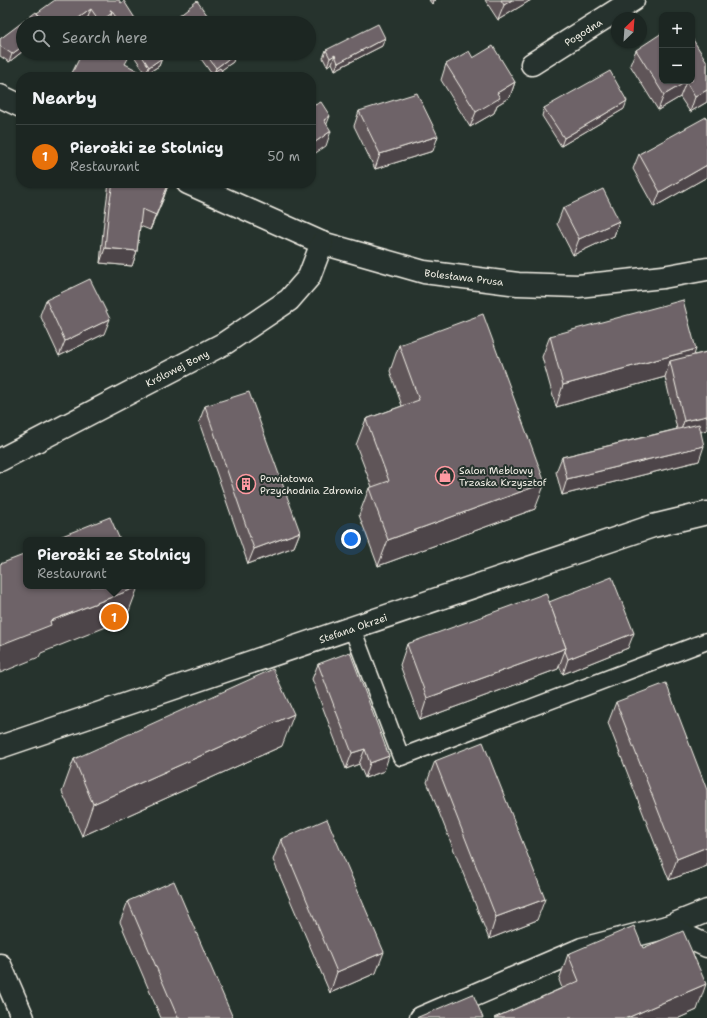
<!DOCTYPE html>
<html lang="en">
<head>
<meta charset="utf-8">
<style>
	body { margin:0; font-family:"Shantell Sans",sans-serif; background:#252e2a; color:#f1f3f6 }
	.controls { position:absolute; right:12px; top:12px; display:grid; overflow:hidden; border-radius:8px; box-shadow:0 1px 3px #0004 }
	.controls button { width:36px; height:36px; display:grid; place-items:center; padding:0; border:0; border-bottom:1px solid #3a4340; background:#1c2622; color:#f1f3f6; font:20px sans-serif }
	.compass { position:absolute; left:611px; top:12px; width:36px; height:36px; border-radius:50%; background:#1c2622; box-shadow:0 1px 3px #0004; rotate:25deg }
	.you { position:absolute; left:351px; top:539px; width:14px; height:14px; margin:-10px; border:3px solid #fff; border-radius:50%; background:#1a73e8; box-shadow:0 0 0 6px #1a73e833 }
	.badge { display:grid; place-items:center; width:26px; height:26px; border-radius:50%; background:#ff9aa2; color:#fff; font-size:13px; font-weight:700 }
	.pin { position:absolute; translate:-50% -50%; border:2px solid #fff; box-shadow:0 1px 4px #0006 }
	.popup { position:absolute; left:23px; top:537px; width:182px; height:52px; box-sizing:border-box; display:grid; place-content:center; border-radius:8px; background:#1c2622; filter:drop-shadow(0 1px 3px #0005); font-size:13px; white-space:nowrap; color:#a0a5a5 }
	.popup b { font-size:15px; color:#f1f3f6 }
	.popup::after { content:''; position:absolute; left:50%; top:100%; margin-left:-8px; border:8px solid transparent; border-top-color:#1c2622 }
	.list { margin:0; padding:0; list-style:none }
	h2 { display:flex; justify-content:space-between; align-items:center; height:52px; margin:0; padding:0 16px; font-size:17px }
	h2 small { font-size:13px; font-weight:400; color:#a0a5a5 }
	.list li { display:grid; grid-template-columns:26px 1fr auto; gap:12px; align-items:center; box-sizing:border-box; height:64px; padding:0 16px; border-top:1px solid #3a4340 }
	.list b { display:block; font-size:15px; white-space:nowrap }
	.list p { margin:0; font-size:13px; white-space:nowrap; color:#a0a5a5 }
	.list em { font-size:13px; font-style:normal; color:#a0a5a5 }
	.icon { flex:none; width:22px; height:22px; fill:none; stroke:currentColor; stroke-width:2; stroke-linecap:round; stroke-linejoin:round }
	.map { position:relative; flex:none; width:707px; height:1018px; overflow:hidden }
	.search { position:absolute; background:#1c2622; box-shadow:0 1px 3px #0004; left:16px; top:16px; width:300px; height:44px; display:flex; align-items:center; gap:10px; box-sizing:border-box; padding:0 14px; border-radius:22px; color:#a0a5a5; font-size:15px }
	.panel { position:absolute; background:#1c2622; box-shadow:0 1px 3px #0004; left:16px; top:72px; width:300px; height:116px; border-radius:16px }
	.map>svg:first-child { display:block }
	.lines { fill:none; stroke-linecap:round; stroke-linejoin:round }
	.service-casing { stroke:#f4f1e8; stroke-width:19 }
	.minor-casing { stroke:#f4f1e8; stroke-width:25 }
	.tertiary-casing { stroke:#f4f1e8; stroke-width:25 }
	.service { stroke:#26332d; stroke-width:16 }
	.minor { stroke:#26332d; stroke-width:22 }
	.tertiary { stroke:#26332d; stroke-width:22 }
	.wall { fill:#5f5559; stroke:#f4f1e8 }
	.shaded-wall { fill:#4d4548; stroke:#f4f1e8 }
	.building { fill:#6e6367; stroke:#f4f1e8 }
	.labels { text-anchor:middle; stroke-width:4; stroke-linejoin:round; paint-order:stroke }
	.street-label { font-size:10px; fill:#f4f1e8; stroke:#26332d }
	.poi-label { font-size:10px; fill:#f4f1e8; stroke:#26332d; text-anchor:start }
</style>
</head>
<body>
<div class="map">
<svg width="707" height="1018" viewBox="0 0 707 1018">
	<rect width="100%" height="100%" fill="#26332d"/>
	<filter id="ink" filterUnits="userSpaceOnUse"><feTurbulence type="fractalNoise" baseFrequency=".025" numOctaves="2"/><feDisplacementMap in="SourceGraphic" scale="8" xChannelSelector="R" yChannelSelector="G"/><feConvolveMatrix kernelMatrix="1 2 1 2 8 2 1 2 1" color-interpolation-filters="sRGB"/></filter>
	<g filter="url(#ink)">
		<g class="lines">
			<defs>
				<path id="service" d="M352,628L401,757L707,641"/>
				<g id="minor">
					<path d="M532,64L633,0"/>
					<path d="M0,96L21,106"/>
					<path d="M188,183L322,243L424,272L518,284L578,286L663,277L707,269"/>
					<path d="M0,460L225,343L289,300L309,277L322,243"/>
					<path d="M0,747L653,526L707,513"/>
					<path d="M667,927L707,911"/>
					<path d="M421,1018L582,949L667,927L707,946"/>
				</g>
				<path id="tertiary" d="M0,965L23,1018"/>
			</defs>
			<use href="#service" class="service-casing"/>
			<use href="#minor" class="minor-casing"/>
			<use href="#tertiary" class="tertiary-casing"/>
			<use href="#service" class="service"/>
			<use href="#minor" class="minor"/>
			<use href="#tertiary" class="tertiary"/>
		</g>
		<g class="wall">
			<path d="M429,0H436L432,4Z"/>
			<path d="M485,0H531L498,20Z"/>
			<path d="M121,3L138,23H112L110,20L109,21L106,23H92L88,17L80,23H23V51L9,62L0,56V39L37,13Z"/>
			<path d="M178,16L213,23H175Z"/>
			<path d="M382,46L335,70L332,63L327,66L323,58L326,50Z"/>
			<path d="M636,50L707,62V102L690,112L680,97L658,110L630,65Z"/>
			<path d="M132,53H158L162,58L159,66L146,74Z"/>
			<path d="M197,53H235L233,62L221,70L211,73Z"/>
			<path d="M473,58L515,82L510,97L497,105L494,113L470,127L441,80L446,64Z"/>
			<path d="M544,108L624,109L561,146L542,116Z"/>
			<path d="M359,111L433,151L375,169L354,126Z"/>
			<path d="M707,119V177L654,207L633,169L639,154Z"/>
			<path d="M109,183H164L168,185L150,230L140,226L137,251L132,266L100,263L104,221Z"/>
			<path d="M563,208L619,221L614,236L573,255L557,224Z"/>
			<path d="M46,300L104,334L59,356L40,315Z"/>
			<path d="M550,336L694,355L707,352V430L701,431L699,461L562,495L556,472L562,457L677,429L665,377L556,407L542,357Z"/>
			<path d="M399,345L535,509L378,566L359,515L369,488L372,487L356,445L366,419L402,406L390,371Z"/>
			<path d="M205,406L300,532L294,547L248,564L199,422Z"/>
			<path d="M549,602L628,648L563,674L559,666L558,669L420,720L400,665L407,644Z"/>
			<path d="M318,664L384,771L365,778L359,764L346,769L312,679Z"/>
			<path d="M616,702L707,790V866L669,880L608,723Z"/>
			<path d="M282,746L82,836L62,792L74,759Z"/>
			<path d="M435,761L537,920L489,939L427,782Z"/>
			<path d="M281,839L376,973L330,993L273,860Z"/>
			<path d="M128,901L233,1018H161L120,922Z"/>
			<path d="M643,948L697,1010L679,1018H494L562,988L559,980L568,954Z"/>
		</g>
		<g class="shaded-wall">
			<path d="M433,0H436L432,4Z"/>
			<path d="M512,0H531L498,20L504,5Z"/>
			<path d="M91,9L88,17L80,23H72Z"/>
			<path d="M110,10H111L109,15L112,13L109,21L106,23H99Z"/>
			<path d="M385,38L382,46L335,70L338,63Z"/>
			<path d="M23,46V51L9,62L12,54Z"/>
			<path d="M235,54L233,62L213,76L216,68Z"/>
			<path d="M335,55L332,63L327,66L330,58Z"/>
			<path d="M162,58L159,66L146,74L149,67Z"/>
			<path d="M515,82L510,97L497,105L494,113L470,127L476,112L497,93Z"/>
			<path d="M686,82L680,97L658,110L664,95Z"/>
			<path d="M707,90V102L690,112L695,97Z"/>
			<path d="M627,101L624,109L561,146L564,138Z"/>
			<path d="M330,116L324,131V120Z"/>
			<path d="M331,131L326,146L311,156V145Z"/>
			<path d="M438,136L433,151L375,169L380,154Z"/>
			<path d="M707,165V177L654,207L660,192Z"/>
			<path d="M168,185L163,200L150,230Z"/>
			<path d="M619,221L614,236L573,255L579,239Z"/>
			<path d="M105,248L137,251L132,266L100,263Z"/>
			<path d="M110,319L104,334L59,356L65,341Z"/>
			<path d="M696,349L689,371L670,361L665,377L556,407L563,385Z"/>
			<path d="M707,416V430L679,436L684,421Z"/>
			<path d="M704,446L699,461L562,495L567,479Z"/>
			<path d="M545,483L535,509L378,566L388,540Z"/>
			<path d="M300,532L294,547L248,564L254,549Z"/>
			<path d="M138,587L126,619L41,653L39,657L0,673V645L50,621Z"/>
			<path d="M634,633L628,648L563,674L568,659Z"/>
			<path d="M566,648L558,669L420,720L427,698Z"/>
			<path d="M294,714L282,746L82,836L93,804Z"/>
			<path d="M365,749L359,764L346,769L352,753Z"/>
			<path d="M389,756L384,771L365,778L370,763Z"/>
			<path d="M707,847V866L669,880L677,859Z"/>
			<path d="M545,899L537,920L489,939L496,917Z"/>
			<path d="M384,952L376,973L330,993L337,972Z"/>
			<path d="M706,984L697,1010L679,1018H627Z"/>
		</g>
		<g class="building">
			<path d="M55,0H119L121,3L124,1L138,23H120L111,10H110L112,13L100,22L91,9L72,23H47L37,13Z"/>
			<path d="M501,0H512L504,5Z"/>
			<path d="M197,1L213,23H183L178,16Z"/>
			<path d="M36,12L44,23H23V46L12,54L0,46V39Z"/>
			<path d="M378,24L385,38L338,63L335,55L330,58L326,50Z"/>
			<path d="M662,33V81H692V38L707,62V90L695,97L686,82L664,95L636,50Z"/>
			<path d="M493,46L515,82L497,93L500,98L476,112L446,64L469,51L473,58Z"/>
			<path d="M82,53H101L111,58L114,53H131L125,64L148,76V77H70Z"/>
			<path d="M140,53H158L162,58L149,67Z"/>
			<path d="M205,53H235V54L216,68Z"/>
			<path d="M220,68L226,77H206Z"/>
			<path d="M610,71L627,101L564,138L544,108Z"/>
			<path d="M417,93L438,136L380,154L359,111Z"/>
			<path d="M311,98L315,105L321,102L330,116L324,120L331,131L311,145Z"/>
			<path d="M706,117L707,119V165L660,192L639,154Z"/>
			<path d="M113,183H164L168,185L156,215L142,209L137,251L105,248L109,206Z"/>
			<path d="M603,189L619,221L579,239L563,208Z"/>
			<path d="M90,279L110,319L65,341L46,300Z"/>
			<path d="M683,300L696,349L563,385L550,336Z"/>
			<path d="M483,314L545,483L388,540L369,488L389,481L366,419L419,400L399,345Z"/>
			<path d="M707,352V416L684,421L670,361Z"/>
			<path d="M249,392L300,532L254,549L205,406Z"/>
			<path d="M699,424L704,446L567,479L562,457Z"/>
			<path d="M110,517L120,540H52Z"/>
			<path d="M26,554V586H138V587L50,621L51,625L0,645V564Z"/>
			<path d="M612,577L634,633L568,659L565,651L566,648L549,602Z"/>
			<path d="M546,593L566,648L427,698L407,644Z"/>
			<path d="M350,652L389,756L370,763L365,749L352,753L318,664Z"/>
			<path d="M273,669L294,714L93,804L74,759Z"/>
			<path d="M666,683L707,790V847L677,859L616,702Z"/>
			<path d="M483,742L545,899L496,917L435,761Z"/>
			<path d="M327,819L384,952L337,972L281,839Z"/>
			<path d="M174,881L233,1018H178L128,901Z"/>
			<path d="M634,926L643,948L683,931L706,984L627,1018H494L579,981L568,954Z"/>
			<path d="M473,994L483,1018H416Z"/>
		</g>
	</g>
	<defs>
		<symbol id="shop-ring" viewBox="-11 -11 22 22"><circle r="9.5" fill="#26332d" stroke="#ff9aa2" stroke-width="1.5"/><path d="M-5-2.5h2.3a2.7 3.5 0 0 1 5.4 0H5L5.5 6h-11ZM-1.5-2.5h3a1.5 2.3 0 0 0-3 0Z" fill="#ff9aa2"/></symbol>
		<symbol id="building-ring" viewBox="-11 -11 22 22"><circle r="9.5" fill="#26332d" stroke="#ff9aa2" stroke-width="1.5"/><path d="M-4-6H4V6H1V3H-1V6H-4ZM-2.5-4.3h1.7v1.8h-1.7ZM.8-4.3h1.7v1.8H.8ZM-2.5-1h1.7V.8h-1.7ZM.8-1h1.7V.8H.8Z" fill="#ff9aa2"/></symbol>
	</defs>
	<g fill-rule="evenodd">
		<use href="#shop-ring" x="434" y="465" width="22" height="22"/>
		<use href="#building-ring" x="235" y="473" width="22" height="22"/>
	</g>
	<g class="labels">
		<g class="street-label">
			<text transform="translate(583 32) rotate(-32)" y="4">Pogodna</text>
			<text transform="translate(464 277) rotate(7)" y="4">Bolesława Prusa</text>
			<text transform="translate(177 368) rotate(-27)" y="4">Królowej Bony</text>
			<text transform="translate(353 628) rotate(-19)" y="4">Stefana Okrzei</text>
		</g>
		<g class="poi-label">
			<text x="459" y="474">Salon Meblowy<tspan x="459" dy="12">Trzaska Krzysztof</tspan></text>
			<text x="260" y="482">Powiatowa<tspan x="260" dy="12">Przychodnia Zdrowia</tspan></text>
		</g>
	</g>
</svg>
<div class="controls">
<button>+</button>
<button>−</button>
</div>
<svg class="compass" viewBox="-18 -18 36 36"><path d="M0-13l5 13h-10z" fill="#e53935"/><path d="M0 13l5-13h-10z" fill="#a0a5a5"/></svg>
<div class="you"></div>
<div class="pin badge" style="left:114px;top:617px;background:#e8710a">1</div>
<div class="popup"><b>Pierożki ze Stolnicy</b>Restaurant</div>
<div class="search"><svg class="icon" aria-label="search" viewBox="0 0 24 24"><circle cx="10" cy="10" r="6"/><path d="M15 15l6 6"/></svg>Search here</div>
<section class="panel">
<h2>Nearby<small></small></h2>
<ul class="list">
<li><span class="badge" style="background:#e8710a">1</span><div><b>Pierożki ze Stolnicy</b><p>Restaurant</p></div><em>50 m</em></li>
</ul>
</section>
</div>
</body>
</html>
